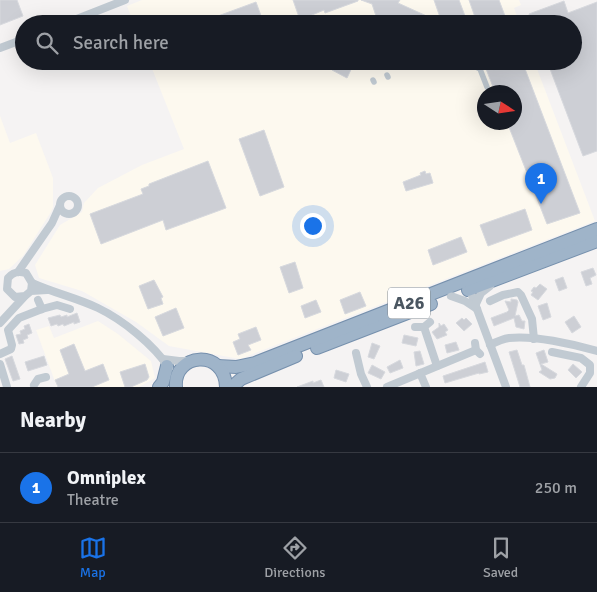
<!DOCTYPE html>
<html lang="en">
<head>
<meta charset="utf-8">
<style>
	body { margin:0; font-family:Signika,sans-serif; background:#242831; color:#f1f3f6 }
	.compass { position:absolute; left:477px; top:85px; width:45px; height:45px; border-radius:50%; background:#171b24; box-shadow:0 5px 20px #0002; rotate:102deg }
	.you { position:absolute; left:312px; top:225px; width:18px; height:18px; margin:-12px; border:4px solid #fff; border-radius:50%; background:#1a73e8; box-shadow:0 0 0 8px #1a73e833 }
	.badge { display:grid; place-items:center; width:32px; height:32px; border-radius:50%; background:#1a73e8; color:#fff; font-size:16px; font-weight:700 }
	.pin { position:absolute; translate:-50% -41px; filter:drop-shadow(0 1px 2px #0008) }
	.pin::after { content:''; position:absolute; top:26px; width:18px; height:15px; background:inherit; clip-path:polygon(0 0,100% 0,50% 100%) }
	.list { margin:0; padding:0; list-style:none }
	h2 { display:flex; justify-content:space-between; align-items:center; height:65px; margin:0; padding:0 20px; font-size:21px }
	h2 small { font-size:16px; font-weight:400; color:#9ea1a6 }
	.list li { display:grid; grid-template-columns:32px 1fr auto; gap:15px; align-items:center; box-sizing:border-box; height:70px; padding:0 20px; border-top:1px solid #363941 }
	.list b { display:block; font-size:19px; white-space:nowrap }
	.list p { margin:0; font-size:16px; white-space:nowrap; color:#9ea1a6 }
	.list em { font-size:16px; font-style:normal; color:#9ea1a6 }
	.icon { flex:none; width:28px; height:28px; fill:none; stroke:currentColor; stroke-width:2; stroke-linecap:round; stroke-linejoin:round }
	.map { position:relative; flex:none; width:597px; height:387px; overflow:hidden }
	.search { position:absolute; background:#171b24; box-shadow:0 5px 20px #0002; left:15px; right:15px; top:15px; height:55px; display:flex; align-items:center; gap:12px; box-sizing:border-box; padding:0 18px; border-radius:28px; color:#9ea1a6; font-size:19px }
	.sheet { height:135px; background:#171b24 }
	nav { display:flex; justify-content:space-around; align-items:center; box-sizing:border-box; height:70px; border-top:1px solid #363941; background:#171b24; font-size:14px; color:#9ea1a6 }
	nav a { display:grid; justify-items:center; gap:2px }
	nav .on { color:#1a73e8 }
	.map>svg:first-child { display:block }
	.commercial { fill:#fdf9ef; fill-rule:evenodd }
	.building { fill:#cdcfd5; stroke:#d7d9de }
	.lines { fill:none; stroke-linecap:round; stroke-linejoin:round }
	.trunk-casing { stroke:#7690ad; stroke-width:14 }
	.pedestrian { stroke:#c1cad2; stroke-width:5.5 }
	.minor { stroke:#c1cad2; stroke-width:8 }
	.trunk { stroke:#9fb4c9; stroke-width:12 }
	.labels { text-anchor:middle; stroke-width:4.5; stroke-linejoin:round; paint-order:stroke }
	.shield { fill:#fff; stroke:#808990; stroke-width:1 }
	.shield-label { font-size:18px; font-weight:bold; fill:#4a5661 }
</style>
</head>
<body>
<div class="map">
<svg width="597" height="387" viewBox="0 0 597 387">
	<rect width="100%" height="100%" fill="#f5f3f3"/>
	<g class="commercial">
		<path d="M142,0H519L521,5L514,8L520,24H134L127,6Z"/>
		<path d="M149,61H534L595,221L240,359L169,346L136,322L82,291L39,278L35,265L60,225L82,212L84,203L98,188L142,165L184,149ZM484,92H514V122H484Z"/>
		<path d="M0,116L10,143L36,133L53,178V207L51,212L23,256L9,269L0,271Z"/>
		<path d="M98,321L118,334L151,361L155,378L139,387H57L36,330L49,326L54,338Z"/>
	</g>
	<g class="building">
		<path d="M0,0H17L23,16L0,25Z"/>
		<path d="M293,0H358V1L325,13L324,10L300,20Z"/>
		<path d="M361,0H400L398,3L442,23L434,0H459L465,16L461,24H389L377,19L372,4Z"/>
		<path d="M469,0H499L508,24H474L476,20Z"/>
		<path d="M564,1L568,13L597,2V151L583,156L547,61H573V24H532L529,14Z"/>
		<path d="M256,2L264,24H200L199,23Z"/>
		<path d="M336,61H355L347,78L332,70Z"/>
		<path d="M483,61H522L580,213L547,224L507,122H514V92H495Z"/>
		<path d="M264,130L284,187L260,196L239,139Z"/>
		<path d="M208,161L226,208L166,230L163,220L101,244L90,214L143,194L141,189L149,186V184Z"/>
		<path d="M425,171L426,174L430,173L433,183L406,191L403,182L421,175L420,173Z"/>
		<path d="M525,209L532,230L488,246L480,225Z"/>
		<path d="M461,237L467,252L433,265L428,250Z"/>
		<path d="M295,262L303,288L289,293L280,267Z"/>
		<path d="M593,268L596,275L590,278L592,284L586,286L581,272Z"/>
		<path d="M563,277L567,288L559,291L555,280Z"/>
		<path d="M154,280L163,297L161,298L163,304L148,309L139,286Z"/>
		<path d="M540,284L547,289L538,300L531,295L533,292L531,291L534,287L536,288Z"/>
		<path d="M360,292L366,306L345,314L340,300Z"/>
		<path d="M511,299L517,300L518,302L515,316L519,315L522,321H525L524,329L516,327L514,318L494,326L491,318L507,312L509,310L505,301L511,302Z"/>
		<path d="M316,300L321,312L305,318L301,306Z"/>
		<path d="M547,303L551,317L543,320L538,306Z"/>
		<path d="M176,308L184,328L163,336L155,317Z"/>
		<path d="M77,313L80,322L74,324V322L64,326L63,324L58,326L57,324L51,326L48,318L60,315L61,317L67,315V317Z"/>
		<path d="M574,316L581,327L572,333L565,322Z"/>
		<path d="M462,318L464,320L466,318L472,324L464,331L456,323Z"/>
		<path d="M439,323L441,326L444,324L448,330L445,332L447,335L437,339L432,332L439,327Z"/>
		<path d="M29,324L32,333L27,335L28,338L23,340L24,343L19,344L16,335L21,334L20,331L25,329L24,326Z"/>
		<path d="M256,327L261,340L248,345L251,350L238,355L233,342L240,339L238,334Z"/>
		<path d="M404,335L418,338L416,346L402,343Z"/>
		<path d="M456,342L459,350L447,353L445,345Z"/>
		<path d="M372,343L380,346L374,359L368,357Z"/>
		<path d="M74,344L85,371L103,364L109,380L92,387H58L55,380L69,374L60,350Z"/>
		<path d="M517,350L522,365H524L530,387H520L509,352Z"/>
		<path d="M544,350L548,362L541,364L557,374L555,378L550,379L539,372L542,370L536,353Z"/>
		<path d="M420,351L424,364L416,366L414,352Z"/>
		<path d="M12,356L20,379L13,381L5,359Z"/>
		<path d="M44,356L47,365L28,371L25,362Z"/>
		<path d="M400,360L403,368L390,373L387,367Z"/>
		<path d="M485,362L488,372L479,374V373L445,383L443,376Z"/>
		<path d="M145,364L149,377L147,380L131,387H125L120,372Z"/>
		<path d="M573,364L582,372L576,378L568,370Z"/>
		<path d="M372,365L385,372L381,379L368,373Z"/>
		<path d="M336,370L349,374L346,382L334,378Z"/>
		<path d="M321,380L324,387H297L313,381V383Z"/>
	</g>
	<g class="lines">
		<defs>
			<g id="trunk">
				<path d="M468,290L597,241"/>
				<path d="M317,348L431,304"/>
				<path d="M218,366L236,367L255,363L597,229"/>
				<path d="M159,387L163,382L167,366"/>
				<path d="M176,387C173,353 225,348 226,387"/>
				<path d="M232,387L241,379L296,356"/>
			</g>
		</defs>
		<use href="#trunk" class="trunk-casing"/>
		<g class="pedestrian">
			<path d="M464,61L480,69L487,87"/>
			<path d="M387,75L388,77"/>
			<path d="M373,80L374,82"/>
		</g>
		<g class="minor">
			<path d="M64,24L125,0"/>
			<path d="M0,48L24,39"/>
			<circle cx="69" cy="205" r="9"/>
			<path d="M18,272L52,223L60,205"/>
			<path d="M32,283C54,293 77,298 98,308C123,320 154,345 169,368"/>
			<path d="M468,285L506,387"/>
			<path d="M31,291L32,283L26,273C18,271 13,272 8,278L7,289L15,297L25,296L31,291L47,290"/>
			<path d="M451,296L465,301L477,309"/>
			<path d="M38,300L42,309"/>
			<path d="M490,301L503,295L518,292L521,295L532,319L534,339"/>
			<path d="M475,306L481,293L490,286"/>
			<path d="M0,323L24,297"/>
			<path d="M415,327H424L430,322"/>
			<path d="M424,327L437,366"/>
			<path d="M475,343L476,350L480,354"/>
			<path d="M490,345C496,342 502,339 509,338C533,335 573,344 597,351"/>
			<path d="M552,352L581,358L590,365V373L581,387"/>
			<path d="M356,353L361,374L367,387"/>
			<path d="M0,354L11,349L12,345L8,330L19,318L42,309L57,305L70,309"/>
			<path d="M163,359L179,361H190"/>
			<path d="M0,364L7,387"/>
			<path d="M420,373L426,387"/>
			<path d="M34,385L38,379L46,377"/>
			<path d="M387,387L476,350"/>
		</g>
		<use href="#trunk" class="trunk"/>
	</g>
	<g class="labels">
		<rect class="shield" x="388" y="287.5" width="42" height="31" rx="4"/>
		<g class="shield-label">
			<text x="409" y="309">A26</text>
		</g>
	</g>
</svg>
<svg class="compass" viewBox="-18 -18 36 36"><path d="M0-13l5 13h-10z" fill="#e53935"/><path d="M0 13l5-13h-10z" fill="#9ea1a6"/></svg>
<div class="you"></div>
<div class="pin badge" style="left:541px;top:204px">1</div>
<div class="search"><svg class="icon" aria-label="search" viewBox="0 0 24 24"><circle cx="10" cy="10" r="6"/><path d="M15 15l6 6"/></svg>Search here</div>
</div>
<section class="sheet">
<h2>Nearby<small></small></h2>
<ul class="list">
<li><span class="badge">1</span><div><b>Omniplex</b><p>Theatre</p></div><em>250 m</em></li>
</ul>
</section>
<nav>
<a class="on"><svg class="icon" aria-label="map" viewBox="0 0 24 24"><path d="M3 6l6-2 6 2 6-2v14l-6 2-6-2-6 2zM9 4v14M15 6v14"/></svg>Map</a>
<a><svg class="icon" aria-label="directions" viewBox="0 0 24 24"><path d="M12 3l9 9-9 9-9-9zM9 14v-3h6M13 9l2 2-2 2"/></svg>Directions</a>
<a><svg class="icon" aria-label="saved" viewBox="0 0 24 24"><path d="M7 4h10v16l-5-4-5 4z"/></svg>Saved</a>
</nav>
</body>
</html>
